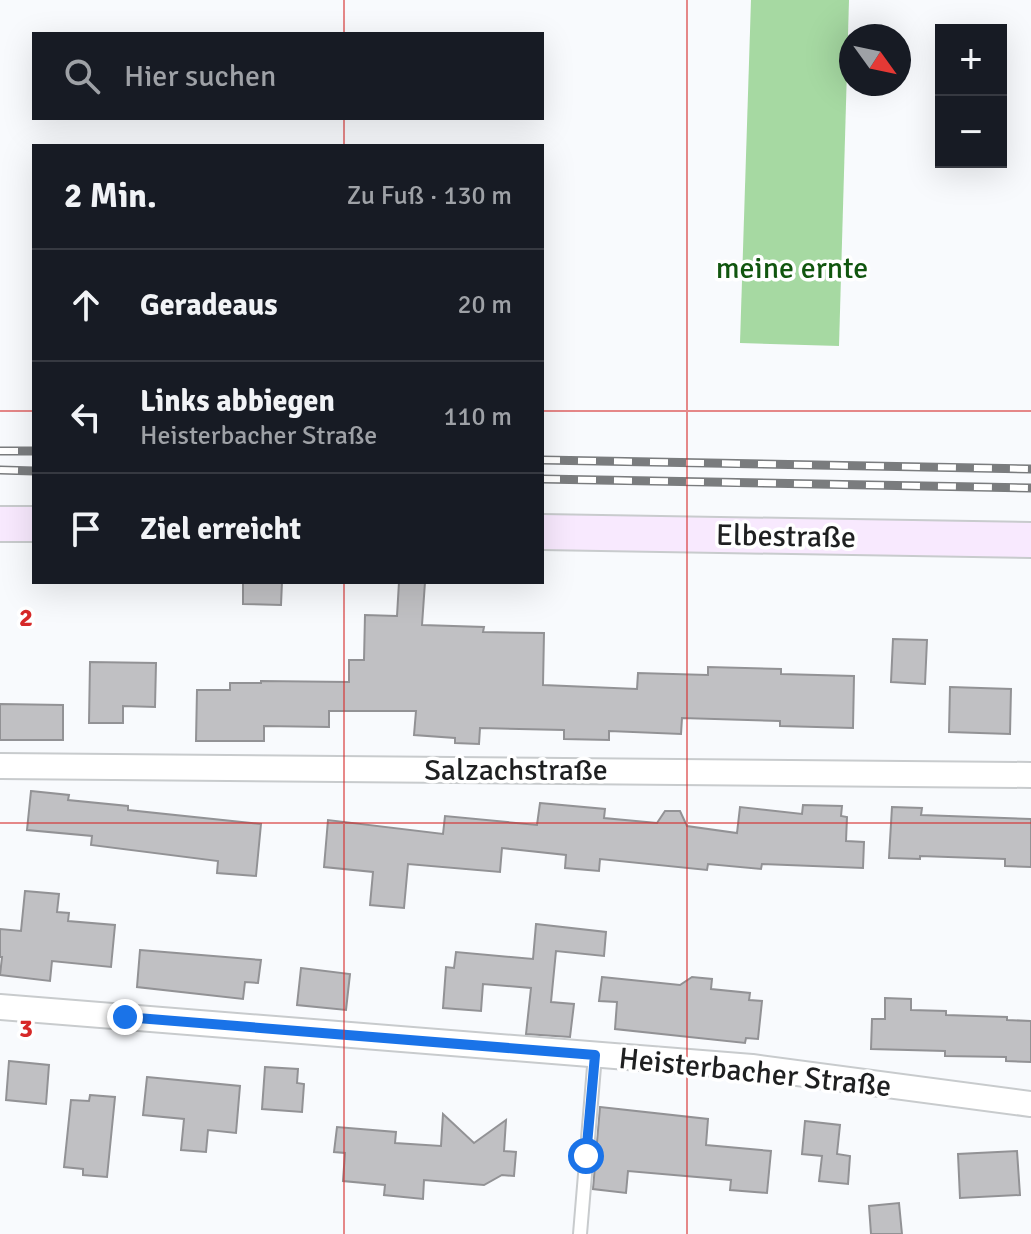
<!DOCTYPE html>
<html lang="de">
<head>
<meta charset="utf-8">
<style>
	body { margin:0; font-family:Signika,sans-serif; background:#20242c; color:#f1f3f6 }
	.controls { position:absolute; right:24px; top:24px; display:grid; overflow:hidden; border-radius:0px; box-shadow:0 8px 32px #0002 }
	.controls button { width:72px; height:72px; display:grid; place-items:center; padding:0; border:0; border-bottom:2px solid #363941; background:#171b24; color:#f1f3f6; font:40px sans-serif }
	.compass { position:absolute; left:839px; top:24px; width:72px; height:72px; border-radius:50%; background:#171b24; box-shadow:0 8px 32px #0002; rotate:123deg }
	.stop { position:absolute; width:24px; height:24px; margin:-18px; border:6px solid #1a73e8; border-radius:50%; background:#fff }
	.stop.end { background:#1a73e8; border-color:#fff; box-shadow:0 2px 8px #0008 }
	.list { margin:0; padding:0; list-style:none }
	h2 { display:flex; justify-content:space-between; align-items:center; height:104px; margin:0; padding:0 32px; font-size:34px }
	h2 small { font-size:26px; font-weight:400; color:#9ea1a6 }
	.list li { display:grid; grid-template-columns:52px 1fr auto; gap:24px; align-items:center; box-sizing:border-box; height:112px; padding:0 32px; border-top:2px solid #363941 }
	.list b { display:block; font-size:30px; white-space:nowrap }
	.list p { margin:0; font-size:26px; white-space:nowrap; color:#9ea1a6 }
	.list em { font-size:26px; font-style:normal; color:#9ea1a6 }
	.icon { flex:none; width:44px; height:44px; fill:none; stroke:currentColor; stroke-width:2; stroke-linecap:round; stroke-linejoin:round }
	.map { position:relative; flex:none; width:1031px; height:1234px; overflow:hidden }
	.search { position:absolute; background:#171b24; box-shadow:0 8px 32px #0002; left:32px; top:32px; width:512px; height:88px; display:flex; align-items:center; gap:20px; box-sizing:border-box; padding:0 28px; border-radius:0px; color:#9ea1a6; font-size:30px }
	.panel { position:absolute; background:#171b24; box-shadow:0 8px 32px #0002; left:32px; top:144px; width:512px; height:440px; border-radius:0px }
	.map>svg:first-child { display:block }
	.green { fill:#a6d9a2 }
	.building { fill:#c0c0c3; stroke:#929295; stroke-width:2 }
	.lines { fill:none; stroke-linecap:round; stroke-linejoin:round }
	.lane-casing { stroke:#c8cbcd; stroke-width:16 }
	.street-casing { stroke:#c8cbcd; stroke-width:28 }
	.secondary-casing { stroke:#c8cbcd; stroke-width:38 }
	.lane { stroke:#fff; stroke-width:12 }
	.street { stroke:#fff; stroke-width:24 }
	.secondary { stroke:#f8e9fe; stroke-width:34 }
	.rail-casing { stroke:#7a7c7e; stroke-width:9 }
	.rail { stroke:#fff; stroke-width:6; stroke-dasharray:18; stroke-linecap:butt }
	.route { stroke:#1a73e8; stroke-width:10 }
	.grid { fill:none; stroke:#d62828; stroke-width:2; stroke-opacity:0.55 }
	.labels { text-anchor:middle; stroke-width:7; stroke-linejoin:round; paint-order:stroke }
	.park-label { font-size:30px; fill:#11560f; stroke:#fff }
	.street-label { font-size:30px; fill:#1f2021; stroke:#fff }
	.grid-label { font-size:26px; text-anchor:middle; font-weight:bold; fill:#d62828; stroke:#fff; stroke-width:7; stroke-linejoin:round; paint-order:stroke }
</style>
</head>
<body>
<div class="map">
<svg width="1031" height="1234" viewBox="0 0 1031 1234">
	<rect width="100%" height="100%" fill="#f8fafd"/>
	<path class="green" d="M751,0H849L839,346L740,343Z"/>
	<g class="building">
		<path d="M243,582H282L281,605L243,604Z"/>
		<path d="M399,582H425L422,625L484,627L483,632L544,633L543,685L637,689L638,673L708,675V667L781,669V674L854,676L853,728L780,726V721L682,718L681,734L609,731V740L564,739V730L480,728L479,744L455,743V738L414,735L416,711H329V727L264,726V741H196L197,690H230V683H261V681L349,682V660H364L365,615L397,616Z"/>
		<path d="M893,639L927,640L925,684L891,682Z"/>
		<path d="M90,662L156,663L155,707L123,706V723H89Z"/>
		<path d="M950,687L1011,689L1010,734L949,732Z"/>
		<path d="M0,704L63,705V740H0Z"/>
		<path d="M31,791L69,795L68,800L128,806V810L261,824L256,876L217,873L218,861L91,845L92,836L27,830Z"/>
		<path d="M540,803L605,809L604,818L657,823L665,811H680L687,826L737,833L740,807L802,814L803,805L842,806L841,816L847,817L846,841L864,842L863,868L762,864L761,869L708,864L707,870L600,859L599,871L565,868L566,855L502,848L500,872L408,864L404,908L370,905L373,872L324,867L328,820L443,834L445,816L537,825Z"/>
		<path d="M892,807L922,808L921,815L1031,819V867L1005,866V859L920,856V859L889,858Z"/>
		<path d="M25,891L59,894L57,912L69,913L68,921L115,925L111,967L52,961L50,981L0,975L2,957H0V929L21,931Z"/>
		<path d="M536,924L606,932L604,956L556,951L551,1002L574,1004L570,1037L526,1034L531,988L483,984L481,1011L443,1008L446,967L454,968L456,952L533,959Z"/>
		<path d="M140,950L261,960L258,983L245,982L243,999L137,987Z"/>
		<path d="M301,968L350,974L346,1010L297,1005Z"/>
		<path d="M602,977L680,985L692,977L712,979L711,989L750,993L749,1000L762,1001L758,1039L746,1038L745,1043L615,1029L617,1002L599,1001Z"/>
		<path d="M885,998L911,999V1010L946,1011V1015L1007,1017V1020L1031,1021V1062L1006,1061V1057L945,1056V1051L871,1049L872,1019H885Z"/>
		<path d="M9,1061L49,1065L46,1104L6,1100Z"/>
		<path d="M265,1067L298,1069L297,1083L304,1084L302,1112L262,1109Z"/>
		<path d="M147,1077L240,1086L236,1133L208,1130L206,1152L181,1150L184,1119L143,1115Z"/>
		<path d="M90,1095L115,1097L107,1177L83,1175V1169L64,1167L71,1100L89,1101Z"/>
		<path d="M600,1107L708,1119L706,1145L771,1151L767,1193L730,1190L731,1180L628,1171L626,1193L593,1189Z"/>
		<path d="M443,1114L474,1143L506,1120L504,1151L516,1152L514,1176L502,1175L484,1185L424,1180L423,1199L384,1195L385,1185L343,1181L345,1153L334,1152L337,1127L396,1132L395,1143L441,1146Z"/>
		<path d="M805,1121L840,1125L837,1154L850,1156L848,1184L819,1181L822,1156L802,1154Z"/>
		<path d="M1017,1151L1020,1195L960,1198L958,1154Z"/>
		<path d="M899,1203L902,1234H871L869,1206Z"/>
	</g>
	<g class="lines">
		<defs>
			<path id="lane" d="M580,1234L595,1055"/>
			<g id="street">
				<path d="M0,766L1031,775"/>
				<path d="M0,1007L752,1067L1031,1104"/>
			</g>
			<g id="secondary">
				<path d="M0,524H34"/>
				<path d="M542,532L1031,540"/>
			</g>
		</defs>
		<use href="#lane" class="lane-casing"/>
		<use href="#street" class="street-casing"/>
		<use href="#secondary" class="secondary-casing"/>
		<use href="#lane" class="lane"/>
		<use href="#street" class="street"/>
		<use href="#secondary" class="secondary"/>
		<defs>
			<g id="rail">
				<path d="M0,451H34"/>
				<path d="M542,460L1031,469"/>
				<path d="M0,470L34,471"/>
				<path d="M542,479L1031,488"/>
			</g>
		</defs>
		<use href="#rail" class="rail-casing"/>
		<use href="#rail" class="rail"/>
	</g>
	<g class="lines">
		<path class="route" d="M125,1017L595,1055L586,1156"/>
	</g>
	<path class="grid" d="M344,0V34M687,0V1234M344,118V146M0,411H34M542,411H1031M344,582V1234M0,823H1031"/>
	<g class="labels">
		<g class="park-label">
			<text x="792" y="278">meine ernte</text>
		</g>
		<g class="street-label">
			<text transform="translate(786 536) rotate(1)" y="10">Elbestraße</text>
			<text x="516" y="780">Salzachstraße</text>
			<text transform="translate(755 1072) rotate(6)" y="10">Heisterbacher Straße</text>
		</g>
	</g>
	<g class="grid-label">
		<text x="26" y="626">2</text>
		<text x="26" y="1037">3</text>
	</g>
</svg>
<div class="controls">
<button>+</button>
<button>−</button>
</div>
<svg class="compass" viewBox="-18 -18 36 36"><path d="M0-13l5 13h-10z" fill="#e53935"/><path d="M0 13l5-13h-10z" fill="#9ea1a6"/></svg>
<div class="stop" style="left:586px;top:1156px"></div>
<div class="stop end" style="left:125px;top:1017px"></div>
<div class="search"><svg class="icon" aria-label="search" viewBox="0 0 24 24"><circle cx="10" cy="10" r="6"/><path d="M15 15l6 6"/></svg>Hier suchen</div>
<section class="panel">
<h2>2 Min.<small>Zu Fuß · 130 m</small></h2>
<ul class="list">
<li><svg class="icon" aria-label="ahead" viewBox="0 0 24 24"><path d="M12 20V5M6 11l6-6 6 6"/></svg><div><b>Geradeaus</b></div><em>20 m</em></li>
<li><svg class="icon" aria-label="left" viewBox="0 0 24 24"><path d="M17 20v-9H6M10 6l-5 5 5 5"/></svg><div><b>Links abbiegen</b><p>Heisterbacher Straße</p></div><em>110 m</em></li>
<li><svg class="icon" aria-label="arrive" viewBox="0 0 24 24"><path d="M6 21V4h12l-3 4 3 4H6"/></svg><div><b>Ziel erreicht</b></div></li>
</ul>
</section>
</div>
</body>
</html>
